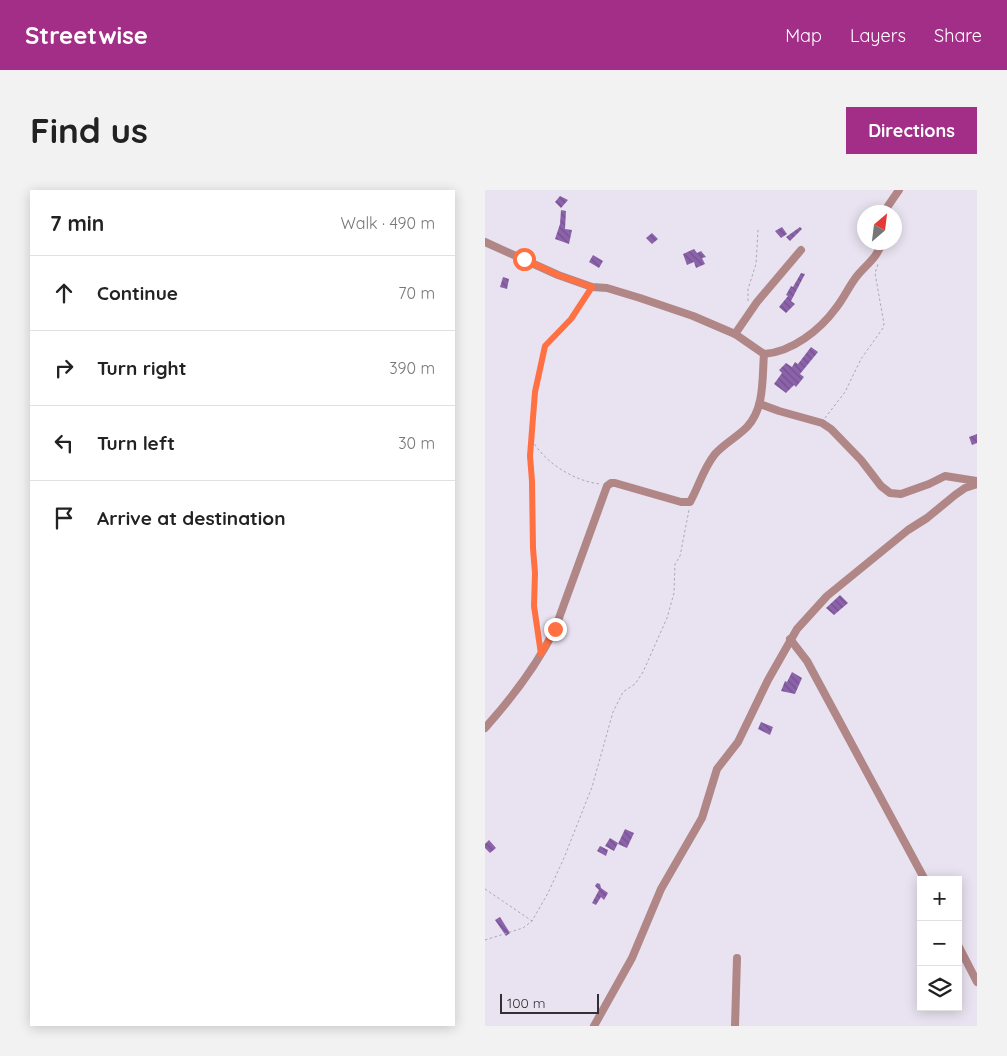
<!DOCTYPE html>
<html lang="en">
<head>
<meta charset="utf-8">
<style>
	body { margin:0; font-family:Quicksand,sans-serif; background:#f2f2f2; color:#222 }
	.controls { position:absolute; right:15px; bottom:15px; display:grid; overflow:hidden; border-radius:0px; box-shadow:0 2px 12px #0003 }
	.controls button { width:45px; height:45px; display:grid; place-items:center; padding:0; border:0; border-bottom:1px solid #e0e0e0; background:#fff; color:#222; font:25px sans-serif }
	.compass { position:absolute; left:372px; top:15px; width:45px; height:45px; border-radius:50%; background:#fff; box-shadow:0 2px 12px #0003; rotate:28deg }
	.scale { position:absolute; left:15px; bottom:12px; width:99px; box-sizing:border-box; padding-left:5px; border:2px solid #333035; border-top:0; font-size:14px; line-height:18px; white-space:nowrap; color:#333035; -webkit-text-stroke:4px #e9e2f0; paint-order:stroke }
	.stop { position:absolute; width:15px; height:15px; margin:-11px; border:4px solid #ff7043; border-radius:50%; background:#fff }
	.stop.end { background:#ff7043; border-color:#fff; box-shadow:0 1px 5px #0008 }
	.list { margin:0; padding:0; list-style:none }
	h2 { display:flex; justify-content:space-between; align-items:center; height:65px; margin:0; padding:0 20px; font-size:21px }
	h2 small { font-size:16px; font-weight:400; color:#767676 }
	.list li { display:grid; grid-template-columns:32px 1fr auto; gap:15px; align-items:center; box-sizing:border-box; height:75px; padding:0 20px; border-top:1px solid #e0e0e0 }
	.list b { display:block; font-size:19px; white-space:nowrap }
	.list em { font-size:16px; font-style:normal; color:#767676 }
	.icon { flex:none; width:28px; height:28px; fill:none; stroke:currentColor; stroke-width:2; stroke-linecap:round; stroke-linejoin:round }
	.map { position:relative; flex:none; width:492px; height:836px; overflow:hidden; border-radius:0px }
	header { display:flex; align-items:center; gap:30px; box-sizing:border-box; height:70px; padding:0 25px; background:#a22e88; color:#fff }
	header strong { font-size:24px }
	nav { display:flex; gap:28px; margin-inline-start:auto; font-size:18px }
	.intro { display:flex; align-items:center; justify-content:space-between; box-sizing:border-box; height:120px; padding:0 30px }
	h1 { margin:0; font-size:35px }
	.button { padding:12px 22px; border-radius:0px; background:#a22e88; color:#fff; font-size:18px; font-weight:700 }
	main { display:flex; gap:30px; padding:0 30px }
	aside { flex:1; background:#fff; border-radius:0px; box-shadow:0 2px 12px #0003 }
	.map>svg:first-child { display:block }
	.building { fill:url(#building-back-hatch) }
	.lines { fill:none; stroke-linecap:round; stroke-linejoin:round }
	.path { stroke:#aca7b2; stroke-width:1; stroke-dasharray:2.5 2.5; stroke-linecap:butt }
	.minor { stroke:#b18686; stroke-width:8 }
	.route { stroke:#ff7043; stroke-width:6 }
</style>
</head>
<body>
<header>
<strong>Streetwise</strong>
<nav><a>Map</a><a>Layers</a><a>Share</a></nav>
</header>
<div class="intro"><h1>Find us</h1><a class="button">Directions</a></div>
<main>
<aside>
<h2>7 min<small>Walk · 490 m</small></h2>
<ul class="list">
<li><svg class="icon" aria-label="ahead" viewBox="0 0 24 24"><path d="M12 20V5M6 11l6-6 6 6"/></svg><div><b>Continue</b></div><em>70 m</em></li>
<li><svg class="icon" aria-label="right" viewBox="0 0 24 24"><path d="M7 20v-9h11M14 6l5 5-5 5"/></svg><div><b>Turn right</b></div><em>390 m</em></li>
<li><svg class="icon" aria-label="left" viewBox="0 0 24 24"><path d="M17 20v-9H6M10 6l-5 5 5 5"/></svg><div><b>Turn left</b></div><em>30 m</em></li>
<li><svg class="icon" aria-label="arrive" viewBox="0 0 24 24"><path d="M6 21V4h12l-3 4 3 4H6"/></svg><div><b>Arrive at destination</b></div></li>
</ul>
</aside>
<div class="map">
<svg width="492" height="836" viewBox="0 0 492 836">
	<defs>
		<pattern id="building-back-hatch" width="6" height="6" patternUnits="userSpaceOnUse" patternTransform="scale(1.25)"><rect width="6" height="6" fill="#8c63ab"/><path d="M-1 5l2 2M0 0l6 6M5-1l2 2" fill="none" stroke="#73528c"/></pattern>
	</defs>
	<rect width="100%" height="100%" fill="#e9e2f0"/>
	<g class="building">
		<path d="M75,6L83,10L76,18L70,12Z"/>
		<path d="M76,20L81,21L80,39L87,40L84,54L70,49L75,34Z"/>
		<path d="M297,37L302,44L296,48L290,41Z"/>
		<path d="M315,37L317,39L305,51L301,47Z"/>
		<path d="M167,43L173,49L167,54L161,48Z"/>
		<path d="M209,59L212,63L216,61L221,67L217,68L220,74L211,78L209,72L202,75L198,64Z"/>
		<path d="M108,65L118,71L114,78L104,72Z"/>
		<path d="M316,83L320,84L306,111L310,114L301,123L294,117L303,106L301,105L306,96L308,97Z"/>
		<path d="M18,87L24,89L22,99L15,97Z"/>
		<path d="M326,157L333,162L315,184L319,187L311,197L309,195L301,203L289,194L297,183L294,180L301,173L307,177L310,172L313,174Z"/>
		<path d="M492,244V253L487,255L484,247Z"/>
		<path d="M355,405L363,413L349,425L341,418Z"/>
		<path d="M307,482L317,488L310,504L296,501L300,491L302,492Z"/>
		<path d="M276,532L288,537L285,545L273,539Z"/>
		<path d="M140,639L149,643L142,658L133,654Z"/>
		<path d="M125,648L133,653L129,661L120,656Z"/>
		<path d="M4,650L11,658L5,663L0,658V654Z"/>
		<path d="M115,656L123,660L121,666L112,661Z"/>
		<path d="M112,693L115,694L116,698L123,703L119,710L116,707L111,715L107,713L114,700L110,696Z"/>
		<path d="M15,727L25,743L21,746L10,730Z"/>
	</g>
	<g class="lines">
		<g class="path">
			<path d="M263,111V99L271,74L273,40"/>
			<path d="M340,228L360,202L376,169L398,138L399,134L390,83L393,74"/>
			<path d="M47,250C60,273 89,291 115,294"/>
			<path d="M54,454L49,416L50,383L45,266L50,202L57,165L60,156L86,129L103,103"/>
			<path d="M0,699L47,731"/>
			<path d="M0,750L38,738L47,731L63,703L79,668L107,597L128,522L138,502L150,494L158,482L182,428L189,403L190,374L195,366L204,320"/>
		</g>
		<g class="minor">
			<path d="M401,22L403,16L414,0"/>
			<path d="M0,52L73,85L107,97L122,98L155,108L208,126L250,144L279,164C307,162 335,140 351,118C359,108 364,96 372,86C381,75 393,67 397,52"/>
			<path d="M250,144L272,112L316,60"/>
			<path d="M275,214L294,221L337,233L346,239L376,270L396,296L405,303L416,304L444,294L460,286L492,291"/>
			<path d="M305,449L322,471L440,690"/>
			<path d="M0,538C27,508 52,475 70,439L122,296L126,293H130L196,312H205C214,296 218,279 230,264C239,254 252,247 262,237C280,218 277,188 279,164"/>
			<path d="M473,755L492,792"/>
			<path d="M109,836L147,768L176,699L217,628L232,579L253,552L283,490L312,439L342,406L423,340L442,328L470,305L480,298L492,294"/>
			<path d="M250,836L252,768"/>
		</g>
	</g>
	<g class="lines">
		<path class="route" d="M39,69L73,85L107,97L86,129L60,156L50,202L45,266L47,291L48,358L50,383L49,416L56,464L70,439"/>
	</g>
</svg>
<div class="controls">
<button>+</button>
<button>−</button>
<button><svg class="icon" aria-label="layers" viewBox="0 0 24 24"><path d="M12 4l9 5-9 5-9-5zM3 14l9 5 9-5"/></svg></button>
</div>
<svg class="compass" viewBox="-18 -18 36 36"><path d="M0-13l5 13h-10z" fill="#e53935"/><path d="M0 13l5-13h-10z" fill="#767676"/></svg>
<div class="scale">100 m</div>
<div class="stop" style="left:39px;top:69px"></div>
<div class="stop end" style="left:70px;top:439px"></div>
</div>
</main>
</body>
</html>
